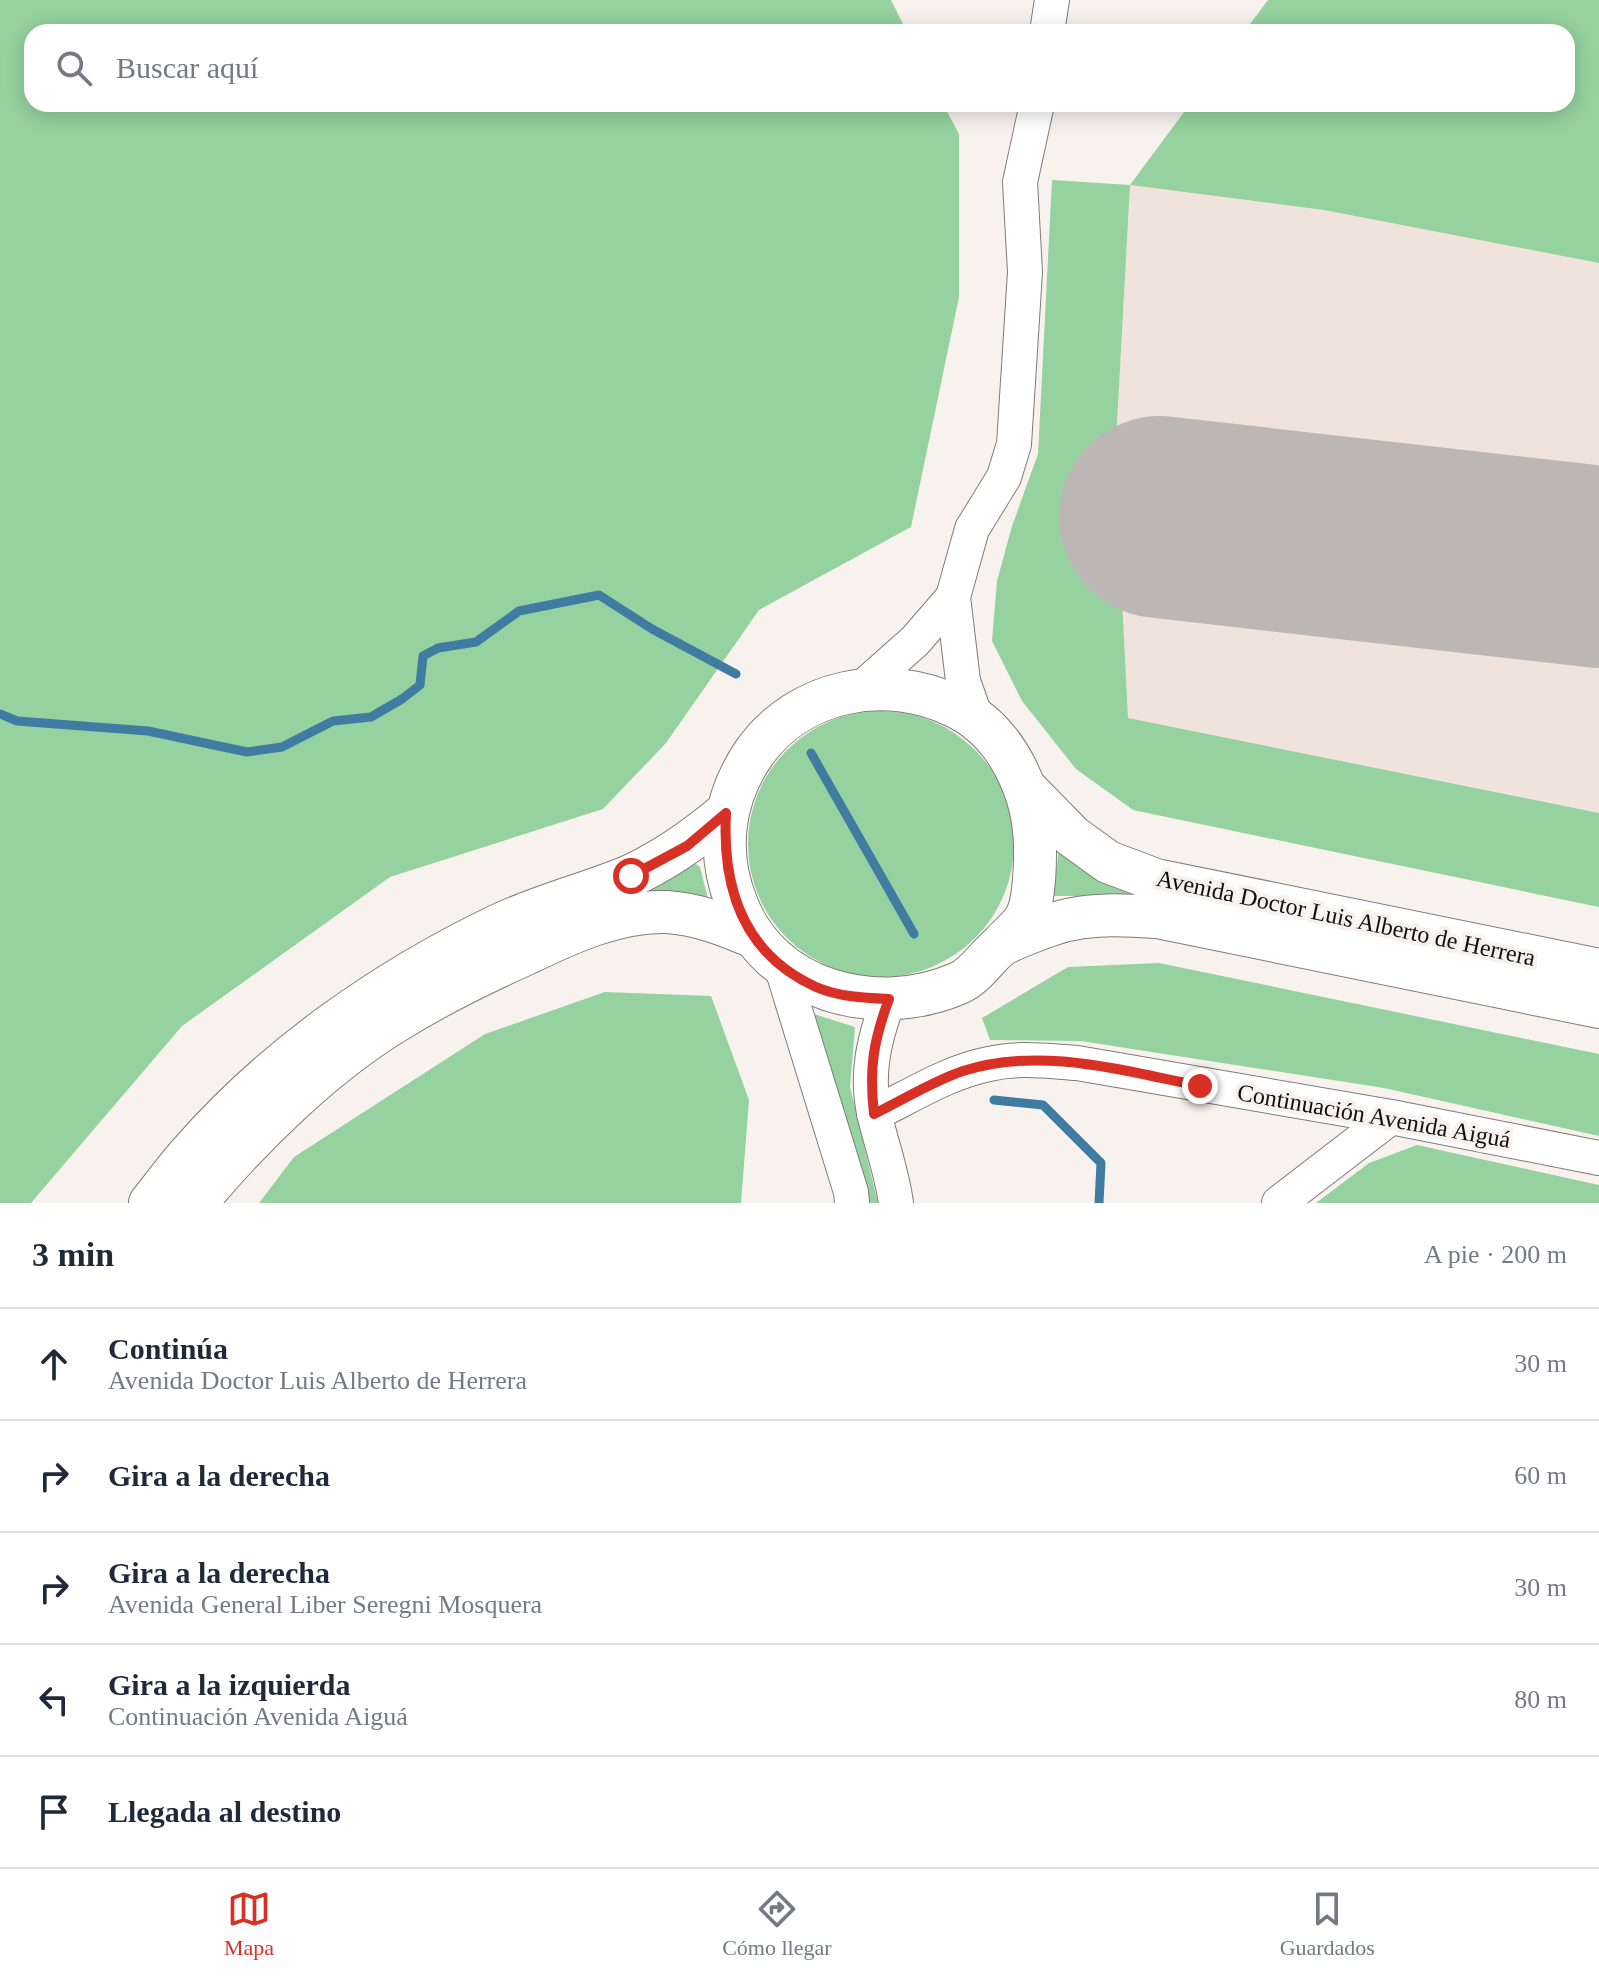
<!DOCTYPE html>
<html lang="es">
<head>
<meta charset="utf-8">
<style>
	body { margin:0; font-family:Georgia,serif; background:#f2f2f3; color:#1f2937 }
	.stop { position:absolute; width:24px; height:24px; margin:-18px; border:6px solid #d93025; border-radius:50%; background:#fff }
	.stop.end { background:#d93025; border-color:#fff; box-shadow:0 2px 8px #0008 }
	.list { margin:0; padding:0; list-style:none }
	h2 { display:flex; justify-content:space-between; align-items:center; height:104px; margin:0; padding:0 32px; font-size:34px }
	h2 small { font-size:26px; font-weight:400; color:#747a83 }
	.list li { display:grid; grid-template-columns:52px 1fr auto; gap:24px; align-items:center; box-sizing:border-box; height:112px; padding:0 32px; border-top:2px solid #e0e1e3 }
	.list b { display:block; font-size:30px; white-space:nowrap }
	.list p { margin:0; font-size:26px; white-space:nowrap; color:#747a83 }
	.list em { font-size:26px; font-style:normal; color:#747a83 }
	.icon { flex:none; width:44px; height:44px; fill:none; stroke:currentColor; stroke-width:2; stroke-linecap:round; stroke-linejoin:round }
	.map { position:relative; flex:none; width:1599px; height:1203px; overflow:hidden }
	.search { position:absolute; background:#fff; box-shadow:0 4px 20px #0003; left:24px; right:24px; top:24px; height:88px; display:flex; align-items:center; gap:20px; box-sizing:border-box; padding:0 28px; border-radius:24px; color:#747a83; font-size:30px }
	.sheet { height:664px; background:#fff }
	nav { display:flex; justify-content:space-around; align-items:center; box-sizing:border-box; height:112px; border-top:2px solid #e0e1e3; background:#fff; font-size:22px; color:#747a83 }
	nav a { display:grid; justify-items:center; gap:4px }
	nav .on { color:#d93025 }
	.map>svg:first-child { display:block }
	.built { fill:#efe3dc }
	.green { fill:#95d29f }
	.lines { fill:none; stroke-linecap:round; stroke-linejoin:round }
	.stream { stroke:#407ba1; stroke-width:9 }
	.runway { stroke:#bcb7b4; stroke-width:202 }
	.minor-casing { stroke:#807b79; stroke-width:36 }
	.major-casing { stroke:#807b79; stroke-width:44 }
	.minor { stroke:#fff; stroke-width:34 }
	.major { stroke:#fff; stroke-width:42 }
	.route { stroke:#d93025; stroke-width:10 }
	.labels { text-anchor:middle; stroke-width:8; stroke-linejoin:round; paint-order:stroke }
	.street-label { font-size:24px; fill:#12100f; stroke:#f8f2ef }
</style>
</head>
<body>
<div class="map">
<svg width="1599" height="1203" viewBox="0 0 1599 1203">
	<rect width="100%" height="100%" fill="#f8f2ef"/>
	<path class="built" d="M1130,185L1324,210L1599,263V813L1128,718L1115,460Z"/>
	<g class="green">
		<path d="M0,0H891L907,32H32V104H943L959,134V297L911,527L759,610L666,743L603,809L390,877L182,1026L31,1203H0Z"/>
		<path d="M1268,0H1599V263L1324,210L1130,185L1115,460L1128,718L1599,813V907L1133,810L1076,769L1022,701L992,641L997,581L1012,526L1038,454L1052,180L1130,185L1190,104H1567V32H1244Z"/>
		<circle cx="881" cy="844" r="133"/>
		<path d="M1059,848C1084,872 1109,888 1143,896H1053Z"/>
		<path d="M696,864L700,867L708,899L624,898Z"/>
		<path d="M1159,963L1599,1054V1136L1384,1088L1081,1041L990,1040L982,1018L1068,967Z"/>
		<path d="M605,992L711,996L749,1100L741,1203H259L294,1157L485,1034Z"/>
		<path d="M814,1014L855,1027L850,1087L878,1203H864Z"/>
		<path d="M1417,1145L1599,1185V1203H1316L1369,1163Z"/>
	</g>
	<g class="lines">
		<g class="stream">
			<path d="M0,714L17,721L148,731L247,752L282,747L333,721L371,717L402,699L420,685L423,656L438,648L476,642L519,611L599,595L652,629L736,674"/>
			<path d="M811,753L914,934"/>
			<path d="M994,1100L1043,1105L1101,1163L1099,1203"/>
		</g>
		<path class="runway" d="M1160,517L1599,567"/>
		<defs>
			<g id="minor">
				<path d="M1047,32L1052,0"/>
				<path d="M862,688L915,641L953,597"/>
				<path d="M977,721L963,681L953,597L972,529L1004,477L1014,444L1025,272L1020,182L1037,104"/>
				<path d="M781,965L851,1192L852,1203"/>
				<path d="M889,999C874,1038 865,1076 875,1117C882,1146 892,1173 896,1203"/>
				<path d="M874,1114C911,1096 948,1072 989,1064C1018,1057 1047,1061 1077,1063L1391,1117L1599,1158"/>
				<path d="M1279,1203L1391,1117"/>
			</g>
			<g id="major">
				<path d="M1027,790L1072,836L1108,862L1156,880L1599,970"/>
				<path d="M1002,944C1009,936 1021,927 1026,917C1034,903 1035,868 1035,852C1036,795 1008,731 954,706C886,673 799,689 754,753C723,798 716,851 736,902C769,992 877,1019 959,983C975,976 986,958 999,947C1010,939 1058,921 1073,919C1099,913 1130,916 1157,917L1599,1007"/>
				<path d="M150,1203C164,1186 177,1167 192,1151C275,1056 386,979 499,925C541,905 587,894 630,876C666,860 696,838 726,813"/>
				<path d="M196,1203C250,1137 325,1064 398,1020C440,994 483,973 528,953C569,933 620,910 667,912C698,914 725,925 754,937"/>
			</g>
		</defs>
		<use href="#minor" class="minor-casing"/>
		<use href="#major" class="major-casing"/>
		<use href="#minor" class="minor"/>
		<use href="#major" class="major"/>
	</g>
	<g class="lines">
		<path class="route" d="M631,876L687,846L726,813C722,887 743,954 816,987C839,997 865,998 889,999C873,1042 869,1069 874,1114C903,1100 933,1081 963,1071C1040,1046 1123,1071 1200,1086"/>
	</g>
	<g class="labels">
		<g class="street-label">
			<text transform="translate(1346 918) rotate(12)" y="8">Avenida Doctor Luis Alberto de Herrera</text>
			<text transform="translate(1374 1116) rotate(10)" y="8">Continuación Avenida Aiguá</text>
		</g>
	</g>
</svg>
<div class="stop" style="left:631px;top:876px"></div>
<div class="stop end" style="left:1200px;top:1086px"></div>
<div class="search"><svg class="icon" aria-label="search" viewBox="0 0 24 24"><circle cx="10" cy="10" r="6"/><path d="M15 15l6 6"/></svg>Buscar aquí</div>
</div>
<section class="sheet">
<h2>3 min<small>A pie · 200 m</small></h2>
<ul class="list">
<li><svg class="icon" aria-label="ahead" viewBox="0 0 24 24"><path d="M12 20V5M6 11l6-6 6 6"/></svg><div><b>Continúa</b><p>Avenida Doctor Luis Alberto de Herrera</p></div><em>30 m</em></li>
<li><svg class="icon" aria-label="right" viewBox="0 0 24 24"><path d="M7 20v-9h11M14 6l5 5-5 5"/></svg><div><b>Gira a la derecha</b></div><em>60 m</em></li>
<li><svg class="icon" aria-label="right" viewBox="0 0 24 24"><path d="M7 20v-9h11M14 6l5 5-5 5"/></svg><div><b>Gira a la derecha</b><p>Avenida General Liber Seregni Mosquera</p></div><em>30 m</em></li>
<li><svg class="icon" aria-label="left" viewBox="0 0 24 24"><path d="M17 20v-9H6M10 6l-5 5 5 5"/></svg><div><b>Gira a la izquierda</b><p>Continuación Avenida Aiguá</p></div><em>80 m</em></li>
<li><svg class="icon" aria-label="arrive" viewBox="0 0 24 24"><path d="M6 21V4h12l-3 4 3 4H6"/></svg><div><b>Llegada al destino</b></div></li>
</ul>
</section>
<nav>
<a class="on"><svg class="icon" aria-label="map" viewBox="0 0 24 24"><path d="M3 6l6-2 6 2 6-2v14l-6 2-6-2-6 2zM9 4v14M15 6v14"/></svg>Mapa</a>
<a><svg class="icon" aria-label="directions" viewBox="0 0 24 24"><path d="M12 3l9 9-9 9-9-9zM9 14v-3h6M13 9l2 2-2 2"/></svg>Cómo llegar</a>
<a><svg class="icon" aria-label="saved" viewBox="0 0 24 24"><path d="M7 4h10v16l-5-4-5 4z"/></svg>Guardados</a>
</nav>
</body>
</html>
